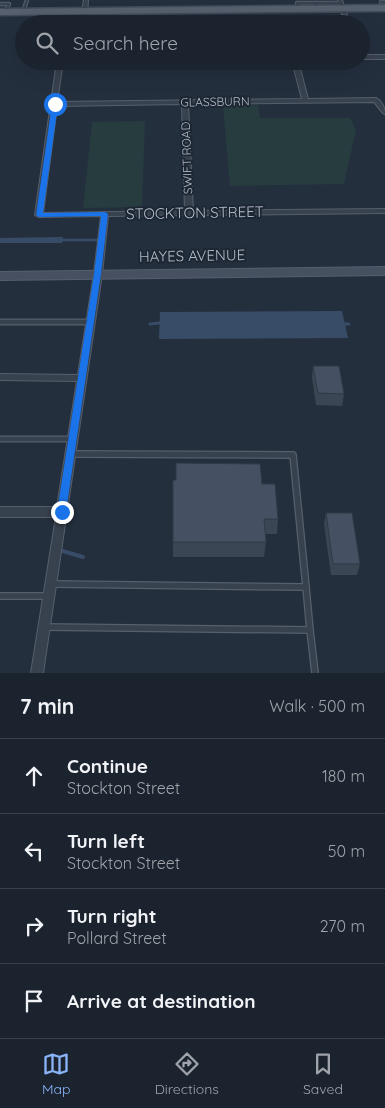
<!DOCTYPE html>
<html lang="en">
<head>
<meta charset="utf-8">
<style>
	body { margin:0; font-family:Quicksand,sans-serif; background:#242b36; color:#f1f3f6 }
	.stop { position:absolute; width:15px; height:15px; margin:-11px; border:4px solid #1a73e8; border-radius:50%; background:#fff }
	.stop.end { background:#1a73e8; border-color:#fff; box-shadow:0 1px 5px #0008 }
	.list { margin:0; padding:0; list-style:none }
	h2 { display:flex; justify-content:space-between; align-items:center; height:65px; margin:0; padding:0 20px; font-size:21px }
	h2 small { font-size:16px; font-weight:400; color:#a0a4aa }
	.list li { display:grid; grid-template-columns:32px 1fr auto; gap:15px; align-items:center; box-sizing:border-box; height:75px; padding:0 20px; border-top:1px solid #39404a }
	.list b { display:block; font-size:19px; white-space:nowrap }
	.list p { margin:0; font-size:16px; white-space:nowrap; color:#a0a4aa }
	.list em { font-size:16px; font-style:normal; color:#a0a4aa }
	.icon { flex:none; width:28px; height:28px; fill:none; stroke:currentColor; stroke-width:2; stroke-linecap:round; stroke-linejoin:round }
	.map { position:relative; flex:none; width:385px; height:673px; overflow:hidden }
	.search { position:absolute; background:#1b232e; box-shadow:0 5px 20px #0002; left:15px; right:15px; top:15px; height:55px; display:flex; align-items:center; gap:12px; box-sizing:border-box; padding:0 18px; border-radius:28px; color:#a0a4aa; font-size:19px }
	.sheet { height:365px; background:#1b232e }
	nav { display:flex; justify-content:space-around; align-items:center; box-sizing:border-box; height:70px; border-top:1px solid #39404a; background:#1b232e; font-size:14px; color:#a0a4aa }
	nav a { display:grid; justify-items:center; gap:2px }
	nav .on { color:#8ab4f8 }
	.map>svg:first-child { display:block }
	.green { fill:#263c3f }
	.water { fill:#394c67 }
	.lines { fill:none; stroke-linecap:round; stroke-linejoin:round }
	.stream-far2 { stroke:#394c67; stroke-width:2.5 }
	.stream-far1 { stroke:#394c67; stroke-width:3 }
	.stream { stroke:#394c67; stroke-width:4 }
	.lane-far2-casing { stroke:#565f6c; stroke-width:4.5 }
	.lane-far1-casing { stroke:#565f6c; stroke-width:7 }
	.lane-casing { stroke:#565f6c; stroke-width:8 }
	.street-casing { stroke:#565f6c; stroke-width:2 }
	.secondary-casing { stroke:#565f6c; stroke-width:2 }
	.primary-casing { stroke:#414a57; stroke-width:3 }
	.lane-far2 { stroke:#38414e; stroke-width:2.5 }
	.lane-far1 { stroke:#38414e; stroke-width:4.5 }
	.lane { stroke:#38414e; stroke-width:5.5 }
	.street { fill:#38414e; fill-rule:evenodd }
	.secondary { fill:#465061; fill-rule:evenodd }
	.primary { fill:#56606e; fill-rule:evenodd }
	.wall { fill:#3b4654 }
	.building { fill:#455162; stroke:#303945 }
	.route { fill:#1a73e8 }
	.labels { text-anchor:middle; stroke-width:4; stroke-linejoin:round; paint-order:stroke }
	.far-street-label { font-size:12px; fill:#b4bcc9; stroke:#1d2633 }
	.street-label { font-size:15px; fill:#b4bcc9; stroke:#1d2633 }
</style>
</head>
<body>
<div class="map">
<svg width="385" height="673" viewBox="0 0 385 673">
	<rect width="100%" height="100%" fill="#242f3e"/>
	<g class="green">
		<path d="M258,105L260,118H350L356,130L344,184L230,186L223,106Z"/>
		<path d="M145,121L142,207L83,208L92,122Z"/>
	</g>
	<g class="water">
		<path d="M63,237L62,243H0V238Z"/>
		<path d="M342,311L348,338L159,339L160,312Z"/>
	</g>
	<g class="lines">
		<path class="stream-far2" d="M62,240H101"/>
		<g class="stream-far1">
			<path d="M150,324L159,323"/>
			<path d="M345,324H349"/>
		</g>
		<path class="stream" d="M59,550L83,557"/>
		<defs>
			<g id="lane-far2">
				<path d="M381,2H385"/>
				<path d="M0,4H9L6,12"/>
				<path d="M299,9L297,3H315"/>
				<path d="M317,9L315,3H341"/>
				<path d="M23,12L27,0"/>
			</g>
			<g id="lane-far1">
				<path d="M0,322H91"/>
				<path d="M0,439H73"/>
			</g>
			<g id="lane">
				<path d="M52,584L306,587L293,455L71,454"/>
				<path d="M0,596H47"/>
				<path d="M45,627L310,630L306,587"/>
				<path d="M310,630L315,673"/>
			</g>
			<g id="street">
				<path d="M84,0H88L87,17L84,19L81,17Z"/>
				<path d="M338,0H342L347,15L342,14Z"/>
				<rect x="361" y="55" width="24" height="4"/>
				<path d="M57,61H63L57,102L302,99L292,61H298L308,99L376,98C382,101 385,108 385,114L383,113L374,102L188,104L193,211L385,209V213L108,216L102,274L43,673H31L56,517H0V507H57L77,381L0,380V374L78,375L94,274L101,216L39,217L35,215ZM182,104L185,211L43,213L57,106Z"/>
			</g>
			<path id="secondary" d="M385,267V275L0,280V272Z"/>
			<path id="primary" d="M385,5V11L0,15V9Z"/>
		</defs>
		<use href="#lane-far2" class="lane-far2-casing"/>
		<use href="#lane-far1" class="lane-far1-casing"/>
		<use href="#lane" class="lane-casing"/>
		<use href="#street" class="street-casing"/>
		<use href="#secondary" class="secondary-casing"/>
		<use href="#primary" class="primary-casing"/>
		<use href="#lane-far2" class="lane-far2"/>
		<use href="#lane-far1" class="lane-far1"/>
		<use href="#lane" class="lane"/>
		<use href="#street" class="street"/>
		<use href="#secondary" class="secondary"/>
		<use href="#primary" class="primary"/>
	</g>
	<g class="wall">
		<path d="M313,366L344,394L342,406L316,405L312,378Z"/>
		<path d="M262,484L278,519L277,534H265L266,542L264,557H173V542Z"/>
		<path d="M326,513L360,564L357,575H331L324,524Z"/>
	</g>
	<g class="building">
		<path d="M313,366H339L344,394L318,393Z"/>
		<path d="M176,463L260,464L262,484H275L278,519H264L266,542H173V480H176Z"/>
		<path d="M326,513H352L360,564H333Z"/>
	</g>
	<path class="route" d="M55,102L58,104L43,213L105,212L108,214L101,274L66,512L62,516L57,512L94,274L101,216L39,217L36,215L52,104Z"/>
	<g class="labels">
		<g class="far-street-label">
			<text transform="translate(215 102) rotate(-1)" y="4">GLASSBURN</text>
			<text transform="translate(187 158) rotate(-92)" y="4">SWIFT ROAD</text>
		</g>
		<g class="street-label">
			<text transform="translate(195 213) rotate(-1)" y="5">STOCKTON STREET</text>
			<text transform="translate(192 256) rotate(-1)" y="5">HAYES AVENUE</text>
		</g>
	</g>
</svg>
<div class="stop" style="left:55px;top:104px"></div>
<div class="stop end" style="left:62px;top:512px"></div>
<div class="search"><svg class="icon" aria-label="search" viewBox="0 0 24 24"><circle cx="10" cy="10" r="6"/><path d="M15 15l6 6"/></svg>Search here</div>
</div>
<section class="sheet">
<h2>7 min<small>Walk · 500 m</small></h2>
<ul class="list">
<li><svg class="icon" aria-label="ahead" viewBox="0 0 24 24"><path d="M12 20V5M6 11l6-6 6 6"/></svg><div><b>Continue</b><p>Stockton Street</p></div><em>180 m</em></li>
<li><svg class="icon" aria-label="left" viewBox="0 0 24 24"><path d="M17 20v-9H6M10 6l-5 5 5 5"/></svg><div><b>Turn left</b><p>Stockton Street</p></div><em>50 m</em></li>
<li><svg class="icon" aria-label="right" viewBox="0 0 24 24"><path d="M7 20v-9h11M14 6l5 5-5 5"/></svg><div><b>Turn right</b><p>Pollard Street</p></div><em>270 m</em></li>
<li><svg class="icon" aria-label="arrive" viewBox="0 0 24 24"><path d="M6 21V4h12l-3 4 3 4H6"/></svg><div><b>Arrive at destination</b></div></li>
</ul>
</section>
<nav>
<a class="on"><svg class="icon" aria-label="map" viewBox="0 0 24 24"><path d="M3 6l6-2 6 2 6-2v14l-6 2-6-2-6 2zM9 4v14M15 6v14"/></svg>Map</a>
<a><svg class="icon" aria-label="directions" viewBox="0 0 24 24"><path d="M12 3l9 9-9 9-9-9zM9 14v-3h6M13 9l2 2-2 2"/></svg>Directions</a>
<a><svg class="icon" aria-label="saved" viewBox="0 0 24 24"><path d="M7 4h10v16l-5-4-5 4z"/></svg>Saved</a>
</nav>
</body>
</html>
